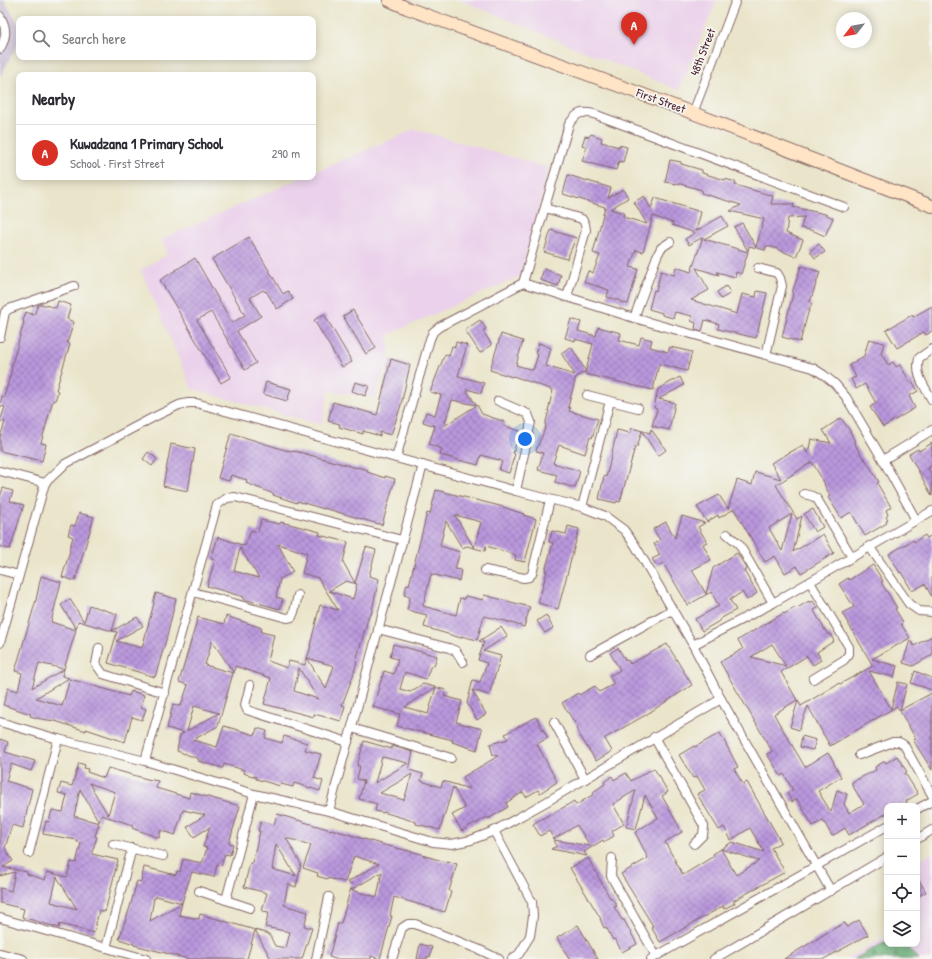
<!DOCTYPE html>
<html lang="en">
<head>
<meta charset="utf-8">
<style>
	body { margin:0; font-family:"Patrick Hand",sans-serif; background:#f7f7f7; color:#2b2b33 }
	.controls { position:absolute; right:12px; bottom:12px; display:grid; overflow:hidden; border-radius:8px; box-shadow:0 2px 10px #0003 }
	.controls button { width:36px; height:36px; display:grid; place-items:center; padding:0; border:0; border-bottom:1px solid #e1e1e2; background:#fff; color:#2b2b33; font:20px sans-serif }
	.compass { position:absolute; left:836px; top:12px; width:36px; height:36px; border-radius:50%; background:#fff; box-shadow:0 2px 10px #0003; rotate:239deg }
	.you { position:absolute; left:525px; top:439px; width:14px; height:14px; margin:-10px; border:3px solid #fff; border-radius:50%; background:#1a73e8; box-shadow:0 0 0 6px #1a73e833 }
	.badge { display:grid; place-items:center; width:26px; height:26px; border-radius:50%; background:#d93025; color:#fff; font-size:13px; font-weight:700 }
	.pin { position:absolute; translate:-50% -33px; filter:drop-shadow(0 1px 2px #0008) }
	.pin::after { content:''; position:absolute; top:21px; width:14px; height:12px; background:inherit; clip-path:polygon(0 0,100% 0,50% 100%) }
	.list { margin:0; padding:0; list-style:none }
	h2 { display:flex; justify-content:space-between; align-items:center; height:52px; margin:0; padding:0 16px; font-size:17px }
	h2 small { font-size:13px; font-weight:400; color:#7c7c81 }
	.list li { display:grid; grid-template-columns:26px 1fr auto; gap:12px; align-items:center; box-sizing:border-box; height:56px; padding:0 16px; border-top:1px solid #e1e1e2 }
	.list b { display:block; font-size:15px; white-space:nowrap }
	.list p { margin:0; font-size:13px; white-space:nowrap; color:#7c7c81 }
	.list em { font-size:13px; font-style:normal; color:#7c7c81 }
	.icon { flex:none; width:22px; height:22px; fill:none; stroke:currentColor; stroke-width:2; stroke-linecap:round; stroke-linejoin:round }
	.map { position:relative; flex:none; width:932px; height:959px; overflow:hidden }
	.search { position:absolute; background:#fff; box-shadow:0 2px 10px #0003; left:16px; top:16px; width:300px; height:44px; display:flex; align-items:center; gap:10px; box-sizing:border-box; padding:0 14px; border-radius:8px; color:#7c7c81; font-size:15px }
	.panel { position:absolute; background:#fff; box-shadow:0 2px 10px #0003; left:16px; top:72px; width:300px; height:108px; border-radius:8px }
	.map>svg:first-child { display:block }
	.built { fill:#ebd1eb }
	.industrial { fill:#cbbfd5 }
	.forest { fill:url(#forest-firs); stroke:#586851 }
	.building { fill:url(#building-cross-hatch); fill-rule:evenodd }
	.lines { fill:none; stroke-linecap:round; stroke-linejoin:round }
	.street-casing { stroke:#826463; stroke-width:10 }
	.secondary-casing { stroke:#826463; stroke-width:14 }
	.street { stroke:#fff; stroke-width:8 }
	.secondary { stroke:#ffe4c6; stroke-width:12 }
	.labels { text-anchor:middle; stroke-width:3.5; stroke-linejoin:round; paint-order:stroke }
	.street-label { font-size:12px; fill:#4a1f2b; stroke:#f6f6f2 }
</style>
</head>
<body>
<div class="map">
<svg width="932" height="959" viewBox="0 0 932 959">
	<defs>
		<pattern id="forest-firs" width="22" height="20" patternUnits="userSpaceOnUse"><rect width="22" height="20" fill="#67b077"/><path d="M5 1l3.5 6h-7zM16 11l3.5 6h-7z" fill="#578f62"/></pattern>
		<pattern id="building-cross-hatch" width="8" height="8" patternUnits="userSpaceOnUse"><rect width="8" height="8" fill="#ba97dd"/><path d="M0 0l8 8M0 8l8-8" fill="none" stroke="#997bb3"/></pattern>
	</defs>
	<rect width="100%" height="100%" fill="#f6f6f2"/>
	<filter id="ink" filterUnits="userSpaceOnUse"><feTurbulence type="fractalNoise" baseFrequency=".025" numOctaves="2"/><feDisplacementMap in="SourceGraphic" scale="8" xChannelSelector="R" yChannelSelector="G"/><feConvolveMatrix kernelMatrix="1 2 1 2 8 2 1 2 1" color-interpolation-filters="sRGB"/></filter>
	<filter id="wash" filterUnits="userSpaceOnUse"><feTurbulence type="fractalNoise" baseFrequency=".012" numOctaves="4" result="noise"/><feDisplacementMap in="SourceGraphic" scale="16" xChannelSelector="R" yChannelSelector="G"/><feGaussianBlur stdDeviation="0.9" result="paint"/><feColorMatrix in="noise" values="0 0 0 0 0 0 0 0 0 0 0 0 0 0 0 0 0 1.4 0 .05"/><feComposite in="paint" operator="in"/></filter>
	<g filter="url(#wash)">
		<rect width="100%" height="100%" fill="#eae5ca"/>
		<g class="built">
			<path d="M460,0H717L679,90Z"/>
			<path d="M415,129L549,168L520,276L388,335L390,355L374,398L329,391L322,425L192,389L141,270L168,254L162,239L303,177H313V173Z"/>
			<path d="M932,853V959H846L887,936V944H917V862Z"/>
		</g>
		<path class="industrial" d="M0,0H4L19,25V41L0,77Z"/>
		<path class="forest" d="M887,941V944H905L918,959H854Z"/>
		<g id="blocks">
			<g class="building">
				<path d="M591,134L602,138L601,142L619,147V145L627,147L623,162L619,161L616,170L582,161L587,147L582,145L585,136L589,137Z"/>
				<path d="M670,160L681,162V164L702,170V173L725,180V179L736,182L735,185L773,196L771,204H794L793,207L825,214L833,218L825,236L814,231L801,228L804,217L788,218L786,233L803,240L796,257L775,248L766,246L765,250L749,246L748,251L734,227L742,223L756,247L764,219L730,211L741,205L701,193L702,190L677,183L676,184L665,182Z"/>
				<path d="M568,175L611,188L608,198L623,189L628,198L610,209L624,213L623,217L647,224L634,202L644,196L651,209L655,198L701,212L696,231L722,216L728,226L704,239L748,252L741,274L736,272L735,277L717,272L719,275L696,268L709,290L691,300L737,314L742,294L756,297L757,291L767,293L756,338L718,329L719,324L705,320L702,331L695,329L696,323L691,321L692,316L675,312L673,318L662,315V313L649,309L654,290L656,291L661,271L674,275L676,267L691,272L703,237L689,245L685,239L695,233L672,225L673,223L653,216L643,252L636,250L630,267L638,269L628,304L620,302L621,301L607,297L609,290L584,282L588,271L593,273L600,255L593,253L605,207L563,194Z"/>
				<path d="M551,230L576,238L567,259L544,252Z"/>
				<path d="M249,237L283,294L288,291L293,299L277,309L266,291L265,292L263,290L250,298L261,316L237,331L256,363L245,370L211,312L197,320L231,377L221,383L160,280L195,258L232,323L245,315L212,259Z"/>
				<path d="M819,244L825,252L815,258L810,251Z"/>
				<path d="M801,266L820,272L810,302L812,303L808,313L800,342L782,337L793,294L792,293Z"/>
				<path d="M544,269L561,275L558,286L540,280Z"/>
				<path d="M726,286L731,293L721,299L717,292Z"/>
				<path d="M58,301L71,305L67,319L74,322L67,343L70,344L56,390L58,391L55,401L53,400L41,443L46,444L42,461L0,451V437L5,422L0,421L5,407L0,406V403L2,396L4,397L12,369L11,368L24,322L23,321L26,312L34,315L38,305L41,304L56,308Z"/>
				<path d="M932,306V331L926,335L924,332L897,348L886,330L912,315L913,317Z"/>
				<path d="M353,310L376,348L366,354L343,316Z"/>
				<path d="M324,314L352,362L342,367L314,320Z"/>
				<path d="M571,319L581,322L578,331L596,336L598,327L621,333L619,340L639,345L641,337L652,340L650,347L668,352L670,347L692,352L687,371L659,364L653,390L585,374L593,344L575,339V341L565,338Z"/>
				<path d="M480,320L486,329L483,331L492,345L480,353L465,330Z"/>
				<path d="M501,334L523,341L516,365L533,370L538,355L535,353L539,343L551,348L546,366L575,375L561,353L571,347L586,371L576,377L568,407L570,408L569,411L598,419L592,438L590,437L585,454L559,445L553,463L580,471L575,488L555,482L557,475L538,470L543,453L536,451L546,426L545,425L549,411H548L553,390L513,376L512,377L490,370Z"/>
				<path d="M869,339L884,343L881,353L888,365L893,362L896,367L900,365L910,382L912,381L918,391L909,396L915,408L883,427L870,407L876,403L865,384L856,389L851,379L856,377L849,365L864,356Z"/>
				<path d="M456,342L467,345L458,376L484,383L481,393L466,389L476,405L452,400L444,426L477,405L482,414L505,422L504,426L520,431L513,453L515,454L509,473L499,470L502,461L481,455L478,465L440,455L442,449L429,444L435,426L423,422L426,412L435,415L441,395L430,392L445,354L449,356L452,346L455,347Z"/>
				<path d="M391,359L410,365L401,405L391,435L380,432V436L363,431V434L339,427L340,424L328,421L333,402L377,415Z"/>
				<path d="M680,377L684,385L659,399L675,403L669,430L652,426L657,409L654,408L658,389Z"/>
				<path d="M266,382L291,389L287,401L263,394Z"/>
				<path d="M355,382L369,386L365,396L352,391Z"/>
				<path d="M841,418L849,429L855,442L854,443L864,459H865L879,482L877,483L891,507L886,510L888,515L886,517L888,520L886,521L887,523L865,536L851,512L841,518L828,497L830,496L824,484H825L812,462L776,485L797,519L802,516L793,552L823,534L834,553L813,566L801,573L797,566L785,573L775,556L765,562L734,509L719,518L718,515L707,522L697,507L719,495L728,509L737,480L752,485L755,472L781,479L771,463L803,445L808,454L811,439L831,443L823,430ZM792,514L782,551L769,528Z"/>
				<path d="M632,428L650,433L651,429L666,450L658,456L642,431L637,447H635L620,502L617,501L616,503L599,499L604,476L606,477L609,466L617,430L630,433Z"/>
				<path d="M231,433L285,450L299,452L357,468L358,467L368,470L367,472L385,478V476L395,479L382,525L324,508V509L297,501V503L273,495L274,494L246,483L247,480L231,475L229,481L218,478Z"/>
				<path d="M932,443V466L928,468L932,475V496L909,454L918,449L919,451Z"/>
				<path d="M171,444L195,449L188,491L163,486Z"/>
				<path d="M148,452L157,459L152,466L143,459Z"/>
				<path d="M3,488L13,491L10,501L24,505L10,549L0,547V497Z"/>
				<path d="M436,490L500,506L524,514L523,515L536,519L525,562L515,560L516,555L486,546L485,551L467,546L462,548L446,521L440,546L460,552L455,569L461,570L459,581L431,574L423,606L456,615L460,598L464,599L465,596L483,600L484,595L530,607L524,627L508,622H509L484,616L477,640L461,636V638L424,627L427,615L407,610L410,597L404,595L407,584L409,585L427,513L430,514ZM455,515L481,522L474,548Z"/>
				<path d="M813,509L823,527L815,532L804,514Z"/>
				<path d="M79,513L94,517L75,581L62,577L70,551L69,550L73,537L68,535L71,525L75,526Z"/>
				<path d="M682,516L705,523L698,527L707,542L703,544L711,560L692,570L706,594L713,568L737,553L747,569L744,571L757,593L747,600L742,592L730,600L736,610L720,619L721,620L702,631L695,619L719,606L711,592L688,605L663,563L657,566L652,559L660,555L654,544L660,540L653,529L666,522L675,538Z"/>
				<path d="M261,520L280,524L281,522L309,529L320,532L319,535L348,542L343,562L355,583L366,547L376,550L369,576L379,579L376,592L371,615H369L356,661H357L353,676L342,705L345,706L341,721L314,714V717L264,704L271,678L235,666L234,673L212,641L205,665L233,673L218,726L193,740L217,747L224,726L255,735L257,728L267,731L265,738L282,743L284,736L307,743L305,750L321,754L314,778L323,781L320,791L294,783L293,787L281,784L280,786L256,779V777L243,773L244,770L224,764L223,768L198,761L199,759L177,751L180,735L184,733L167,728L173,704L181,706L188,685L179,682L198,617L224,624L226,616L262,628L261,632L274,635L268,661L287,668L289,661L305,665L311,646H310L320,605L338,610L318,578L302,573L307,553L278,544L293,572L280,579L276,597L283,599L280,609L243,599L244,597L207,586L215,560L211,559L218,537L245,546L251,530L258,532ZM240,548L259,578L234,571ZM346,581L357,584L353,599L329,591ZM307,658L334,666L326,689ZM299,668L318,699L294,691ZM194,706L219,713L187,731Z"/>
				<path d="M568,526L579,529L558,609L538,603L547,571H545L553,543L549,542L552,531L566,534Z"/>
				<path d="M925,535L927,538L932,535V597L925,584L912,591L901,572L900,573L889,554L913,540L914,542Z"/>
				<path d="M873,565L883,581L881,582L897,608L895,609L903,622L901,624L910,638L872,659L897,666L894,677L869,671L891,709L898,682L907,684L900,710L932,693V770L913,740L916,739L897,706L830,746L808,706L799,730L790,727L798,701L801,706L839,683L840,684L873,666L842,613L854,607L839,584L848,578L849,580Z"/>
				<path d="M41,576L61,582L51,622L76,630L64,669L39,663L32,688L64,669L62,676L69,678L36,698L62,706L70,679L129,696L131,691L144,695L141,707L146,709L142,720L132,717L125,742L86,729V731L55,721L41,719L30,716L31,714L3,705L8,688L18,691L22,673L15,671L36,600Z"/>
				<path d="M156,593L176,599L166,640L155,677L108,663L117,632L112,631L137,617L143,626L116,641L142,648L154,603H153Z"/>
				<path d="M70,599L84,622L89,605L117,614L112,631L78,621L76,629L61,605Z"/>
				<path d="M809,601L810,603L813,601L818,608L814,610L818,618L828,635L830,634L834,641L817,652L821,660L813,665L807,656L781,672L797,700L774,714L779,723L805,767L828,753L834,762H833L841,777L818,791L831,812L837,790L847,794L844,804L849,813L864,804L852,785V782L876,770L875,767L885,761L886,763L897,756L907,772L905,773L918,794L906,801L907,803L902,806H887V813L849,835L845,828L832,836L823,820L813,826L797,799L792,802L787,793L793,790L784,774L781,776L767,754L772,751L720,662L743,649L738,640L784,613V614L796,607L797,608ZM772,644L786,666L751,657Z"/>
				<path d="M546,615L553,628L545,633L537,621Z"/>
				<path d="M501,627L507,636L483,651L501,656L489,695L472,690L486,714L477,720L467,703L473,680L480,682L487,663L478,660L484,642L479,641Z"/>
				<path d="M932,636V655L913,666L903,663L910,640L914,646Z"/>
				<path d="M393,644L437,656L434,666L431,665L426,679L405,672L400,689L410,692L423,684L446,690L444,696L462,701L456,722L482,729L477,750L452,742L453,740L397,726L400,714L373,707L384,671L394,674L398,659L390,657ZM436,687L428,714L405,707Z"/>
				<path d="M667,644L692,685L644,716L605,738V739L612,751L596,761L582,739L576,729L578,728L562,703L578,693L579,695L595,686L599,692L614,684L609,676L620,670L610,653L618,648L626,661L628,660L630,664Z"/>
				<path d="M915,671L932,678V690L911,683Z"/>
				<path d="M536,717L548,738L537,744L557,782L540,793L538,790L526,797L523,792L506,803L508,807L488,819L487,817L475,824L474,823L462,831L452,815L465,808L453,787L440,830L416,824V822L383,812V813L375,811L377,804L359,799L364,781L357,779L360,766H357L364,741L392,749V746L413,752L409,770L423,774L421,781L441,787L443,781L470,789L463,777L498,756L493,755L490,744L508,739L505,734ZM382,757L408,763L375,783ZM412,774L404,800L380,793Z"/>
				<path d="M720,733L738,767L734,769L743,784L747,782L781,842L771,848L785,872L733,901L735,903L724,909L723,906L660,942L651,927L653,926L621,874L648,858L635,832L658,818L645,795L636,829L626,827L636,790L613,804L624,824L612,831L614,836L604,842L603,840L584,852L587,856L551,849L557,846L554,840L590,846L577,825L554,839L549,831L540,836L533,824L550,814L551,815L574,801L576,805L594,794L593,792L605,784L604,782L612,776L614,780L626,773L631,781L654,768L668,792L662,796L682,832L665,842L683,875L714,856L713,854L721,849L736,875L759,861L721,849L732,842L764,852L750,828L731,840L724,827L719,830L697,794L705,790L697,776L693,778L679,755L694,746L695,747Z"/>
				<path d="M802,736L816,740L813,750L800,747Z"/>
				<path d="M0,739L8,742L5,752L35,761L31,771L11,764L6,781L32,789L23,828L12,825L5,848L13,861L3,867L27,872V874L45,880L47,872L67,877L71,862L76,863L81,843L77,842V840L43,834L46,821L49,822L52,810L63,812L67,795L58,793L61,783L72,786L79,763L85,765L84,768L88,769L87,772L104,778L108,768L147,779L158,781L156,788L189,798L190,792L240,806L229,843L233,844L230,855L225,854L221,866L217,865L214,877L192,872L186,889L182,903L156,896V898H154L150,921L182,903L179,915L199,919L200,914L255,930L247,959H189L134,945V944L119,939L130,907L137,881L141,882L144,867L176,875L177,871L180,872L183,859L202,863L207,848L203,847L210,827L194,837L187,827L205,815L183,810L175,835L161,830L159,838L132,828L133,825L101,815L99,822L80,789L74,816L99,823L95,836L97,837L92,852V854L118,860L105,912L99,910L94,933L60,924L59,928L22,917L24,909L0,903V888L11,891L15,872L0,876ZM89,783L115,792L108,815ZM57,877L77,909L51,902Z"/>
				<path d="M277,814L331,830V829L384,845L422,854V855L446,862L447,861L457,864L449,891L451,892L445,912L394,897L390,916H392L380,959L371,956V959H335L329,957L338,923H341L352,884L347,882L379,864L354,856L345,882L327,878V879L317,876L318,873L303,868L311,845L286,838L301,864L296,887L288,884L284,905L308,912L304,926L312,928L302,959H271L255,930L269,934L275,946L286,948L290,932L265,927L269,912L262,911L267,893L244,887L250,863H252L260,831H258L261,821L274,825ZM276,844L296,876L272,869ZM382,872L377,897L351,890Z"/>
				<path d="M588,858L610,898L611,897L617,906L614,907L622,920H624L637,944L622,952L615,939L613,940L606,927L604,928L600,919H601L570,868Z"/>
				<path d="M917,877L926,892L917,897Z"/>
				<path d="M859,920L868,935L824,959H784L833,929L845,923L847,927Z"/>
				<path d="M578,925L595,954L598,959H569L557,938Z"/>
				<path d="M420,944L432,947L430,957L427,956V959H417Z"/>
			</g>
		</g>
	</g>
	<g filter="url(#ink)">
		<use href="#blocks" fill-opacity="0" stroke="#826463" stroke-width="1"/>
		<g class="lines">
			<defs>
				<g id="street">
					<path d="M0,16C7,28 7,36 0,49"/>
					<path d="M693,113L736,0"/>
					<path d="M844,207L594,114C580,111 577,113 569,124L523,283L634,318L813,368L824,375L835,384L846,397L883,460L916,520"/>
					<path d="M545,208L582,219L585,224L586,230L567,297"/>
					<path d="M758,268L777,273L780,278L782,286L766,355"/>
					<path d="M634,318L657,256L661,248L670,242"/>
					<path d="M0,337L5,312L9,309L74,286"/>
					<path d="M932,349L919,358C915,376 924,385 932,400"/>
					<path d="M587,395L638,408"/>
					<path d="M498,401L528,414L531,422L516,491"/>
					<path d="M396,458L430,339L433,332L439,327L523,283"/>
					<path d="M883,460L932,430"/>
					<path d="M0,471L45,483L0,643"/>
					<path d="M45,483L65,464L154,417L179,405L188,403H196L516,491L582,507L605,516L624,530L635,545L693,645L721,699L831,891"/>
					<path d="M804,494L812,496L817,499L852,557"/>
					<path d="M582,507L610,401"/>
					<path d="M727,534L739,544L773,603"/>
					<path d="M869,546L909,604L919,611L932,612"/>
					<path d="M0,570L19,575"/>
					<path d="M485,570L524,578L529,577L532,574L550,500"/>
					<path d="M810,582L849,647V654L844,660L813,679"/>
					<path d="M193,592L287,618L292,617L294,612L298,595"/>
					<path d="M378,629L449,648L456,651L463,662"/>
					<path d="M693,645L773,603L932,511"/>
					<path d="M99,648L96,664L103,674L165,693"/>
					<path d="M590,655L672,610"/>
					<path d="M250,685L245,705L247,710L348,742"/>
					<path d="M0,722L58,739L145,761L254,794L329,811L433,842L452,844L471,840L494,831L546,802L721,699"/>
					<path d="M554,722L585,779"/>
					<path d="M352,728L451,758"/>
					<path d="M654,737L704,826L703,835L694,844"/>
					<path d="M859,755L893,742H899L904,745L932,795"/>
					<path d="M145,761L217,505L227,498L235,497L402,540"/>
					<path d="M917,809L932,801"/>
					<path d="M329,811L423,465"/>
					<path d="M494,831L532,902L533,916L530,936L519,954L512,959"/>
					<path d="M917,839L932,830"/>
					<path d="M113,844L163,856"/>
					<path d="M29,853L58,739"/>
					<path d="M612,858L611,876L656,956"/>
					<path d="M199,891L250,908"/>
					<path d="M226,900L254,794"/>
					<path d="M0,918L146,959"/>
					<path d="M106,948L132,848"/>
					<path d="M0,953L23,959"/>
					<path d="M316,959L329,897"/>
					<path d="M392,959L402,928L408,924H415L480,950L499,959"/>
					<path d="M651,959L887,826"/>
					<path d="M714,959L887,857"/>
				</g>
				<path id="secondary" d="M389,0L407,8L693,113L932,206"/>
			</defs>
			<use href="#street" class="street-casing"/>
			<use href="#secondary" class="secondary-casing"/>
			<use href="#street" class="street"/>
			<use href="#secondary" class="secondary"/>
		</g>
	</g>
	<g class="labels">
		<g class="street-label">
			<text transform="translate(703 52) rotate(-69)" y="4">48th Street</text>
			<text transform="translate(661 101) rotate(20)" y="4">First Street</text>
		</g>
	</g>
</svg>
<div class="controls">
<button>+</button>
<button>−</button>
<button><svg class="icon" aria-label="locate" viewBox="0 0 24 24"><circle cx="12" cy="12" r="6"/><path d="M12 2v4M12 18v4M2 12h4M18 12h4"/></svg></button>
<button><svg class="icon" aria-label="layers" viewBox="0 0 24 24"><path d="M12 4l9 5-9 5-9-5zM3 14l9 5 9-5"/></svg></button>
</div>
<svg class="compass" viewBox="-18 -18 36 36"><path d="M0-13l5 13h-10z" fill="#e53935"/><path d="M0 13l5-13h-10z" fill="#7c7c81"/></svg>
<div class="you"></div>
<div class="pin badge" style="left:634px;top:45px">A</div>
<div class="search"><svg class="icon" aria-label="search" viewBox="0 0 24 24"><circle cx="10" cy="10" r="6"/><path d="M15 15l6 6"/></svg>Search here</div>
<section class="panel">
<h2>Nearby<small></small></h2>
<ul class="list">
<li><span class="badge">A</span><div><b>Kuwadzana 1 Primary School</b><p>School · First Street</p></div><em>290 m</em></li>
</ul>
</section>
</div>
</body>
</html>
